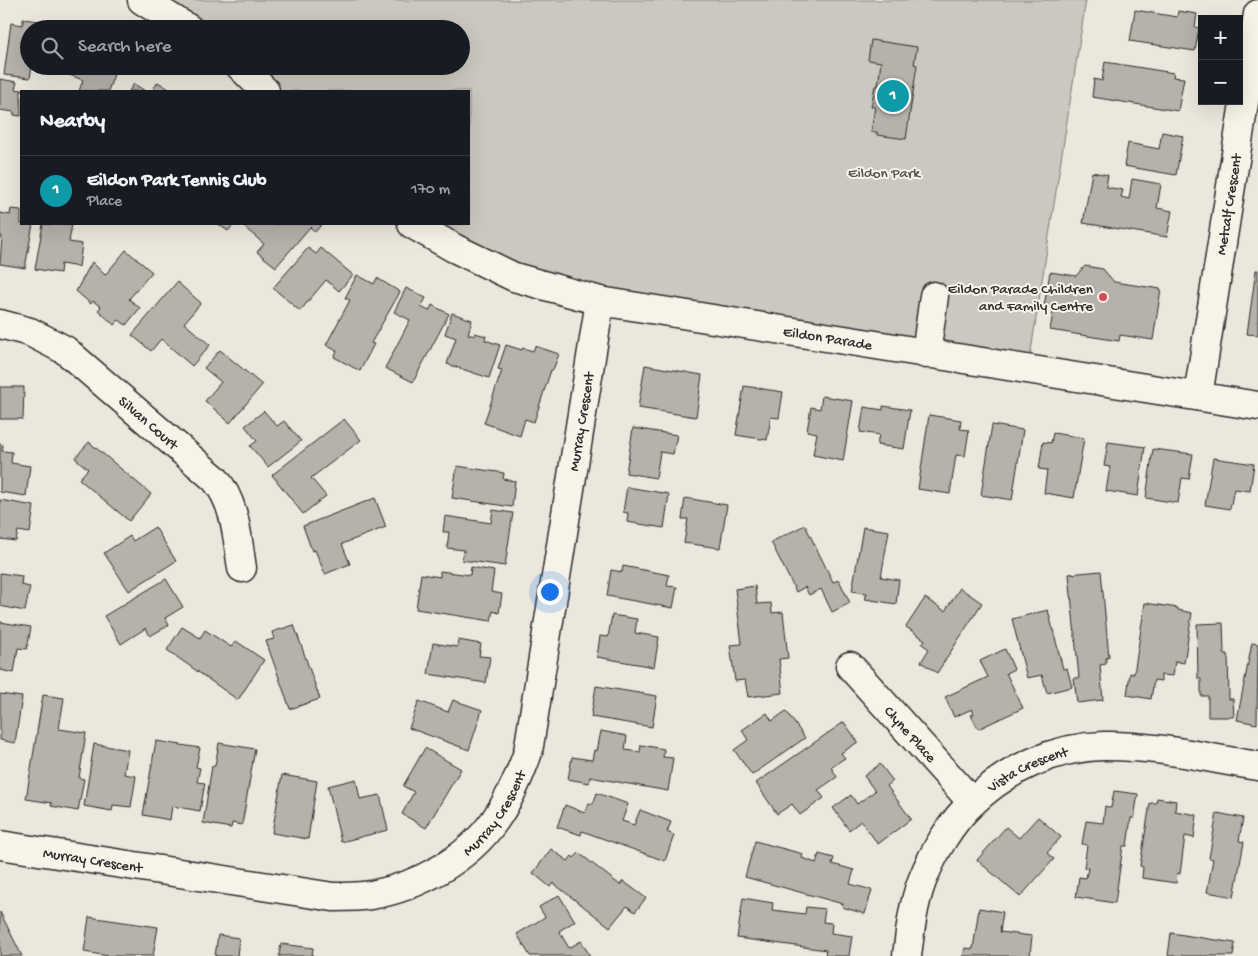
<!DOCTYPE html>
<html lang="en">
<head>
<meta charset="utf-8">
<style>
	body { margin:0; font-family:"Gochi Hand",sans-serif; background:#242831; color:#f1f3f6 }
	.controls { position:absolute; right:15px; top:15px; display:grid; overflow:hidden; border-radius:0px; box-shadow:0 5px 20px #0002 }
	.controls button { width:45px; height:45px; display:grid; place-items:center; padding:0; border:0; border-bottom:1px solid #363941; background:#171b24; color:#f1f3f6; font:25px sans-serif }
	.you { position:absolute; left:549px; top:591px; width:18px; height:18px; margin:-12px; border:4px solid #fff; border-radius:50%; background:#1a73e8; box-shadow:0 0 0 8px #1a73e833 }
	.badge { display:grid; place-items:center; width:32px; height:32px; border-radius:50%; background:#d1495b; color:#fff; font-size:16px; font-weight:700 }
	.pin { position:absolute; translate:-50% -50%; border:2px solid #fff; box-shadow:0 1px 5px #0006 }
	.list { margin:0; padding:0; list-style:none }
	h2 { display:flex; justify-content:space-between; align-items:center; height:65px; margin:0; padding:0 20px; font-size:21px }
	h2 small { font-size:16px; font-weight:400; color:#9ea1a6 }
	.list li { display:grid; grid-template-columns:32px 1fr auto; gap:15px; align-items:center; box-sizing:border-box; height:70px; padding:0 20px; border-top:1px solid #363941 }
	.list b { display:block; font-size:19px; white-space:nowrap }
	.list p { margin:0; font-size:16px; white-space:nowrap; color:#9ea1a6 }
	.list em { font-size:16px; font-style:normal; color:#9ea1a6 }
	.icon { flex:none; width:28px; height:28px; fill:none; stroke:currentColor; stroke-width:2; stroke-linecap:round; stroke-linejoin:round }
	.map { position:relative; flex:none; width:1258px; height:956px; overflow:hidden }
	.search { position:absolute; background:#171b24; box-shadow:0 5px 20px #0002; left:20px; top:20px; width:450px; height:55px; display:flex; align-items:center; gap:12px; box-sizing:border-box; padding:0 18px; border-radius:28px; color:#9ea1a6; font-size:19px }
	.panel { position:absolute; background:#171b24; box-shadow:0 5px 20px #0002; left:20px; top:90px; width:450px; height:135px; border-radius:0px }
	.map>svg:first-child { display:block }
	.green { fill:#cbc8bf; stroke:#7b7a75 }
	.building { fill:#b5b2ab; stroke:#2b2b2b }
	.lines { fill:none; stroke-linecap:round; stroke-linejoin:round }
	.minor-casing { stroke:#2b2b2b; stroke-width:31 }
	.minor { stroke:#f7f3e8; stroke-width:28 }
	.poi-dot { fill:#d1495b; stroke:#f7f3e8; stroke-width:2 }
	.labels { text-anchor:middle; stroke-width:4; stroke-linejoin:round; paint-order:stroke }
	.park-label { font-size:15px; fill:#535250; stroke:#f7f3e8 }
	.street-label { font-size:15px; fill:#2b2b2b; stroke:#f7f3e8 }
	.poi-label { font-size:15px; fill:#2b2b2b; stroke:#f7f3e8; text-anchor:end }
</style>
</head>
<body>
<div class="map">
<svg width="1258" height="956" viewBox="0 0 1258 956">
	<rect width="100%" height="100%" fill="#ebe7dd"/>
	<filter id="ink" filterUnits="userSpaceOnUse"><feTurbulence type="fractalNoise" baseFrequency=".02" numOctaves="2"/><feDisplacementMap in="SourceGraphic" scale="10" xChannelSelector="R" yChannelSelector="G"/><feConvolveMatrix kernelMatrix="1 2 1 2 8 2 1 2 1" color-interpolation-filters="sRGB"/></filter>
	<g filter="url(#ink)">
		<path class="green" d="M142,0H1086L1028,370L601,301L412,224H469V91H265L240,66H461V29H189Z"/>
		<g class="building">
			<path d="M1135,10L1177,17L1178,11L1197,14L1195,27L1199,28L1195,51L1130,41Z"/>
			<path d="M23,19L38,21L37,29H29V66H32L30,78L4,75L11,23L23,25Z"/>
			<path d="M871,40L917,47L914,64L917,65L906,139L877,135V132H871L875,107H871L875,86H878L881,62L868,60Z"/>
			<path d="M1105,62L1174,73L1173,77L1184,78L1178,111L1092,97L1094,79L1102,81Z"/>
			<path d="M69,66H117L108,91H79L83,80L67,74Z"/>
			<path d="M0,79L17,82L15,89L29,91H21V116L14,115V112L0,110Z"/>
			<path d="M158,82L172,91H152Z"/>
			<path d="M134,84L145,91H129Z"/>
			<path d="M1162,132L1183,136L1176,175L1124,166L1128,143L1159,149Z"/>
			<path d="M1092,172L1108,175L1106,187L1123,190L1121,197L1129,199L1132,179L1161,184L1157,208L1172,211L1167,237L1083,223Z"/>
			<path d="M11,209L21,210V224H33L25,268L0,264L2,236H0V213L10,215Z"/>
			<path d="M43,224H72L69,242L82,244L79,267L61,264L60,273L35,269Z"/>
			<path d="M218,224H234L228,231Z"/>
			<path d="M246,224H322L315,232L310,227L276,267L257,252L264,244L244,227Z"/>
			<path d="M308,248L316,254L321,248L353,275L339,291L326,280L300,311L273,288Z"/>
			<path d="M126,250L152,272L129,299L140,308L126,325L119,320L114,325L98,310L101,307L93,301L91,304L76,291L92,262L105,275Z"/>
			<path d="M1085,266L1103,269L1114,282L1161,289L1153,340L1120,335L1119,341L1050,330L1054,307L1044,306L1050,272L1076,276Z"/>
			<path d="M1256,270H1258V335L1247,334Z"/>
			<path d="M357,275L374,284L377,278L400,292L371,343L374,344L360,371L334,357L337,351L326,345L350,300L345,298Z"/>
			<path d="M177,282L201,303L184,323L210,345L192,366L161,339L151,351L132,335Z"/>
			<path d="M406,288L426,298L421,307L429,311L432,305L449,314L413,382L385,368L410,320L394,312Z"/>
			<path d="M452,313L472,320L468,334L475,336V333L486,336L485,340L500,345L489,378L447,364L456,338L445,334Z"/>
			<path d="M506,345L522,350L523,348L533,351L535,346L559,354L553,370H551L534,422L525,419L520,436L484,423L502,370L498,369Z"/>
			<path d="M220,350L262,385L230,423L205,401L221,382L204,368Z"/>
			<path d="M645,365L702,375L696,417L638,408Z"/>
			<path d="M744,386L783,392L779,418L771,417L767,440L736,435Z"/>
			<path d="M0,387H24L23,419H0Z"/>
			<path d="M822,396L853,401L843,461L813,455L817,433L807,431L811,407L820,409Z"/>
			<path d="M883,406L910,410L904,449L877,445L879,435L860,432L864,407L883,410Z"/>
			<path d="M264,411L277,426L284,421L301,441L268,467L250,446L257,441L245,426Z"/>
			<path d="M929,415L961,420L960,429L969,430L965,456L956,455L950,494L918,489Z"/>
			<path d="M344,419L361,440L311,478L326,496L303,514L272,475Z"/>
			<path d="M992,425L1023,430L1012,500L981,495Z"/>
			<path d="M633,428L677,435L673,454L660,452L656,478L626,473Z"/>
			<path d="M1053,433L1084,438L1074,498L1044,493L1047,470L1039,469L1043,442L1051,443Z"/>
			<path d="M89,442L151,494L129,521L79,479L88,469L75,458Z"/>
			<path d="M1108,442L1145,447L1138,496L1106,491L1110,467L1104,466Z"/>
			<path d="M0,444L3,445L2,451L12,452L11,463L30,466L26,496L0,492Z"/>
			<path d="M1153,449L1193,454L1189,479L1182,478L1178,503L1146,498Z"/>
			<path d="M1213,458L1254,464L1250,491L1234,489L1230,509L1205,505Z"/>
			<path d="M457,466L504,473L503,479L515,481L512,507L452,498Z"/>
			<path d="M627,487L669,494L664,528L627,522L628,513L623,512Z"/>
			<path d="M375,498L386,527L342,544L350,564L325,574L315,550L312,551L303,526Z"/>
			<path d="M685,498L727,505L720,548L684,543L688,519H682Z"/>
			<path d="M0,500L34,506L30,533L18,531L16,541L0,539Z"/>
			<path d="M493,510L513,513L505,566L462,560L464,550L447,548L449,532H443L445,516L491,523Z"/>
			<path d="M805,525L833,582L839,580L850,603L832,612L821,589L809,595L805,587L796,592L771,542Z"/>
			<path d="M155,527L176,561L129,591L104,553L130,536L133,541Z"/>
			<path d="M863,527L889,531L881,577L899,580L896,604L865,599L867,593L852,591Z"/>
			<path d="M623,566L669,575L667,586L677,587L673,608L607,596L611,570L622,572Z"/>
			<path d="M471,567L494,571L491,592L502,594L499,613L493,611L491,621L416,609L421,574L440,577V571L470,575Z"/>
			<path d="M1101,571L1109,657L1106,658V664L1100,665L1103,700L1077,703L1074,678H1079L1069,574Z"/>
			<path d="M0,573L22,576L21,585L30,587L25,611L0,606Z"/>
			<path d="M166,579L183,607L165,618L169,625L150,636L146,628L121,644L104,616Z"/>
			<path d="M755,586L757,604L771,603L772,613L783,612L788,658L779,659L783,693L748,697L745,680L735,681L730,645L742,644L735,589Z"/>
			<path d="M960,588L982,603L937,673L921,662L929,649L922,644L925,640L906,627L925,598L945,611Z"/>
			<path d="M1145,603L1178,608V610L1192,613L1184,663L1175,661L1173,676L1161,675V681L1154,680L1151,699L1127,695L1130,673L1134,674Z"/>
			<path d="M1048,610L1063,669L1067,668L1072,687L1047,693L1042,675L1027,678L1012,619Z"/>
			<path d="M612,615L637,619L635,633L659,637L654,667L597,657L600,636L608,637Z"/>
			<path d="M0,622L31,627L27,649L18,648L14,673L0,670Z"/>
			<path d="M1223,623L1224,654H1228L1229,699H1233L1234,717H1208V696H1201V679H1198L1197,624Z"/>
			<path d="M294,625L320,699L290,709L266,641L274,639L272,632Z"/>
			<path d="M182,627L200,638L205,630L231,647L236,641L264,660L238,700L167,650Z"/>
			<path d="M458,640L481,644L479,656L490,657L486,683L428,674L433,643L457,647Z"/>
			<path d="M1252,643L1258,644L1257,724L1237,720Z"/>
			<path d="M1005,649L1014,669L1006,673L1023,708L978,729L971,715L974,714L972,709L954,717L945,697L988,677L980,661Z"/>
			<path d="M596,686L657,696L652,727L591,717Z"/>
			<path d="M0,694L22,697L15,743L0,740Z"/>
			<path d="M43,695L64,698L59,729L86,733L79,778L84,779L78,811L51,806L52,803L26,799Z"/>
			<path d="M453,700L482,710L469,750L409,728L419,701L448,712Z"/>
			<path d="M786,711L805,738L752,775L734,750L748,740L742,730L767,713L772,721Z"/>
			<path d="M844,722L858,742L841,753L845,758L831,767L837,777L818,790L824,798L800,815L792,804L777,814L756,783Z"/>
			<path d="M601,731L627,736L625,750L640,752L641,745L664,749L663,757L673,758L668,791L590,777L589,783L568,779L572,757L592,760L594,750L597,751Z"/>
			<path d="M156,741L200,748L196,767L200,768L197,782L205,783L200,811L172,806L170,820L143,815Z"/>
			<path d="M219,743L255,749L242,825L232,823L231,828L203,823L212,766H215Z"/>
			<path d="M94,744L128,750L124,774L136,776L131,807L113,805L112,811L84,806Z"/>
			<path d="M425,748L461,769L426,828L402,814L414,792L403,786Z"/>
			<path d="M880,764L893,781L887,786L911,819L878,844L861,821L849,830L833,808L851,795L857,804L875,791L864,776Z"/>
			<path d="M282,775L317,781L308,839L272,833Z"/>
			<path d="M356,779L360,799L380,795L388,830L341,842L328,786Z"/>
			<path d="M1114,791L1138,794L1134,818H1131L1127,846H1123L1115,903L1076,897L1079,877L1086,878L1088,868H1084L1087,845L1082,844L1086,821L1103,823L1105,806L1111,808Z"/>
			<path d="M597,793L628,804L622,821L634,825L640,810L671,822L667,832L674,835L665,861L582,831L581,835L557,827L565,805L585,813L589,803L593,804Z"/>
			<path d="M1157,798L1176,801L1175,811L1197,815L1194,838L1185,836L1180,874L1177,873L1176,883L1142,878L1143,867L1140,866L1150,803H1156Z"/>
			<path d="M1217,813L1243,818L1239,841L1244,842L1234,897L1207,892L1213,859L1209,858Z"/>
			<path d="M1038,817L1061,837L1047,853L1054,859L1020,897L977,860L1006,827L1019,838Z"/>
			<path d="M755,841L803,854L802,858L816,863L819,854L834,858L832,864L854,870L850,884L872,890L865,914L842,907L843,904L745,877Z"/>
			<path d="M551,849L568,861L572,856L574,858L579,853L620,885L623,881L646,898L635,912L627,906L610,927L553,883L550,887L533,873Z"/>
			<path d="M559,895L575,921L559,931L569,948L581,941L590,956H530L517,934L545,917L539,907Z"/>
			<path d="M743,898L773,903L772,910L805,914L806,907L825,909L823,922L832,923L831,933L852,936L849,956H825L826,950L737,938Z"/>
			<path d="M979,908L1003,912L1000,932L1032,936L1030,955L1037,956H963L965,948L973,949Z"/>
			<path d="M0,912L22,956H0Z"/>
			<path d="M89,917L158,927L153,956H109L84,952Z"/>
			<path d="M1171,933L1235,943L1233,956H1168Z"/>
			<path d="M218,935L239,938L237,956H215Z"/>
			<path d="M281,944L313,948L312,956H279Z"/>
		</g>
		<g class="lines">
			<defs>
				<g id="minor">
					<path d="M142,0L189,29"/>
					<path d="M240,66L265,91"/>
					<path id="s1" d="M412,224L454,248L514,277L600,301L1258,406"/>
					<path id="s2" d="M0,324L30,332L65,350L215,479C236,504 237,537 242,568"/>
					<path d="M926,354L934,296"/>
					<path id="s3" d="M1198,396L1258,14"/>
					<path id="s4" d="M850,666L972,802"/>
					<path id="s5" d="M0,845L333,897C345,897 359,897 371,895C418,887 468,859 495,820C510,799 520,775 528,752L600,301"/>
					<path id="s6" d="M907,956C910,931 913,905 922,881C933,853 951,822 973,802C1007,769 1056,747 1103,746C1155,745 1207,758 1258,766"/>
				</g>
			</defs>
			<use href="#minor" class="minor-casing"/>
			<use href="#minor" class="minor"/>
		</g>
	</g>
	<circle class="poi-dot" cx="1103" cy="297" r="5"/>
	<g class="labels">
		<g class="park-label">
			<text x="884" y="177">Eildon Park</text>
		</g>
		<g class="street-label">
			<text dy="5" stroke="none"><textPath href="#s3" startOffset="194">Metcalf Crescent</textPath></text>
			<text dy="5" stroke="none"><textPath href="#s1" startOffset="435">Eildon Parade</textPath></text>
			<text dy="5" stroke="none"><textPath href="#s2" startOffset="181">Silvan Court</textPath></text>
			<text dy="5" stroke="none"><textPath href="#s5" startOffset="934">Murray Crescent</textPath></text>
			<text dy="5" stroke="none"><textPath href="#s4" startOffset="91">Clyne Place</textPath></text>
			<text dy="5" stroke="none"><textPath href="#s6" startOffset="236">Vista Crescent</textPath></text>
			<text dy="5" stroke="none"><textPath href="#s5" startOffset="529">Murray Crescent</textPath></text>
			<text dy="5" stroke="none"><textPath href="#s5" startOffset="94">Murray Crescent</textPath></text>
		</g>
		<g class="poi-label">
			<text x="1093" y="293">Eildon Parade Children<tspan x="1093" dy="17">and Family Centre</tspan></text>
		</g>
	</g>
</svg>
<div class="controls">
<button>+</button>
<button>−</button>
</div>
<div class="you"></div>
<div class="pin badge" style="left:893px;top:96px;background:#0f9aa8">1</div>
<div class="search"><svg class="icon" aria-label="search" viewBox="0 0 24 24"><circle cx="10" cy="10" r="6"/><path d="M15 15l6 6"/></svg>Search here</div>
<section class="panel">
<h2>Nearby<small></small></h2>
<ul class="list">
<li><span class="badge" style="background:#0f9aa8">1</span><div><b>Eildon Park Tennis Club</b><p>Place</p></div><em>170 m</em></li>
</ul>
</section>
</div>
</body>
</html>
